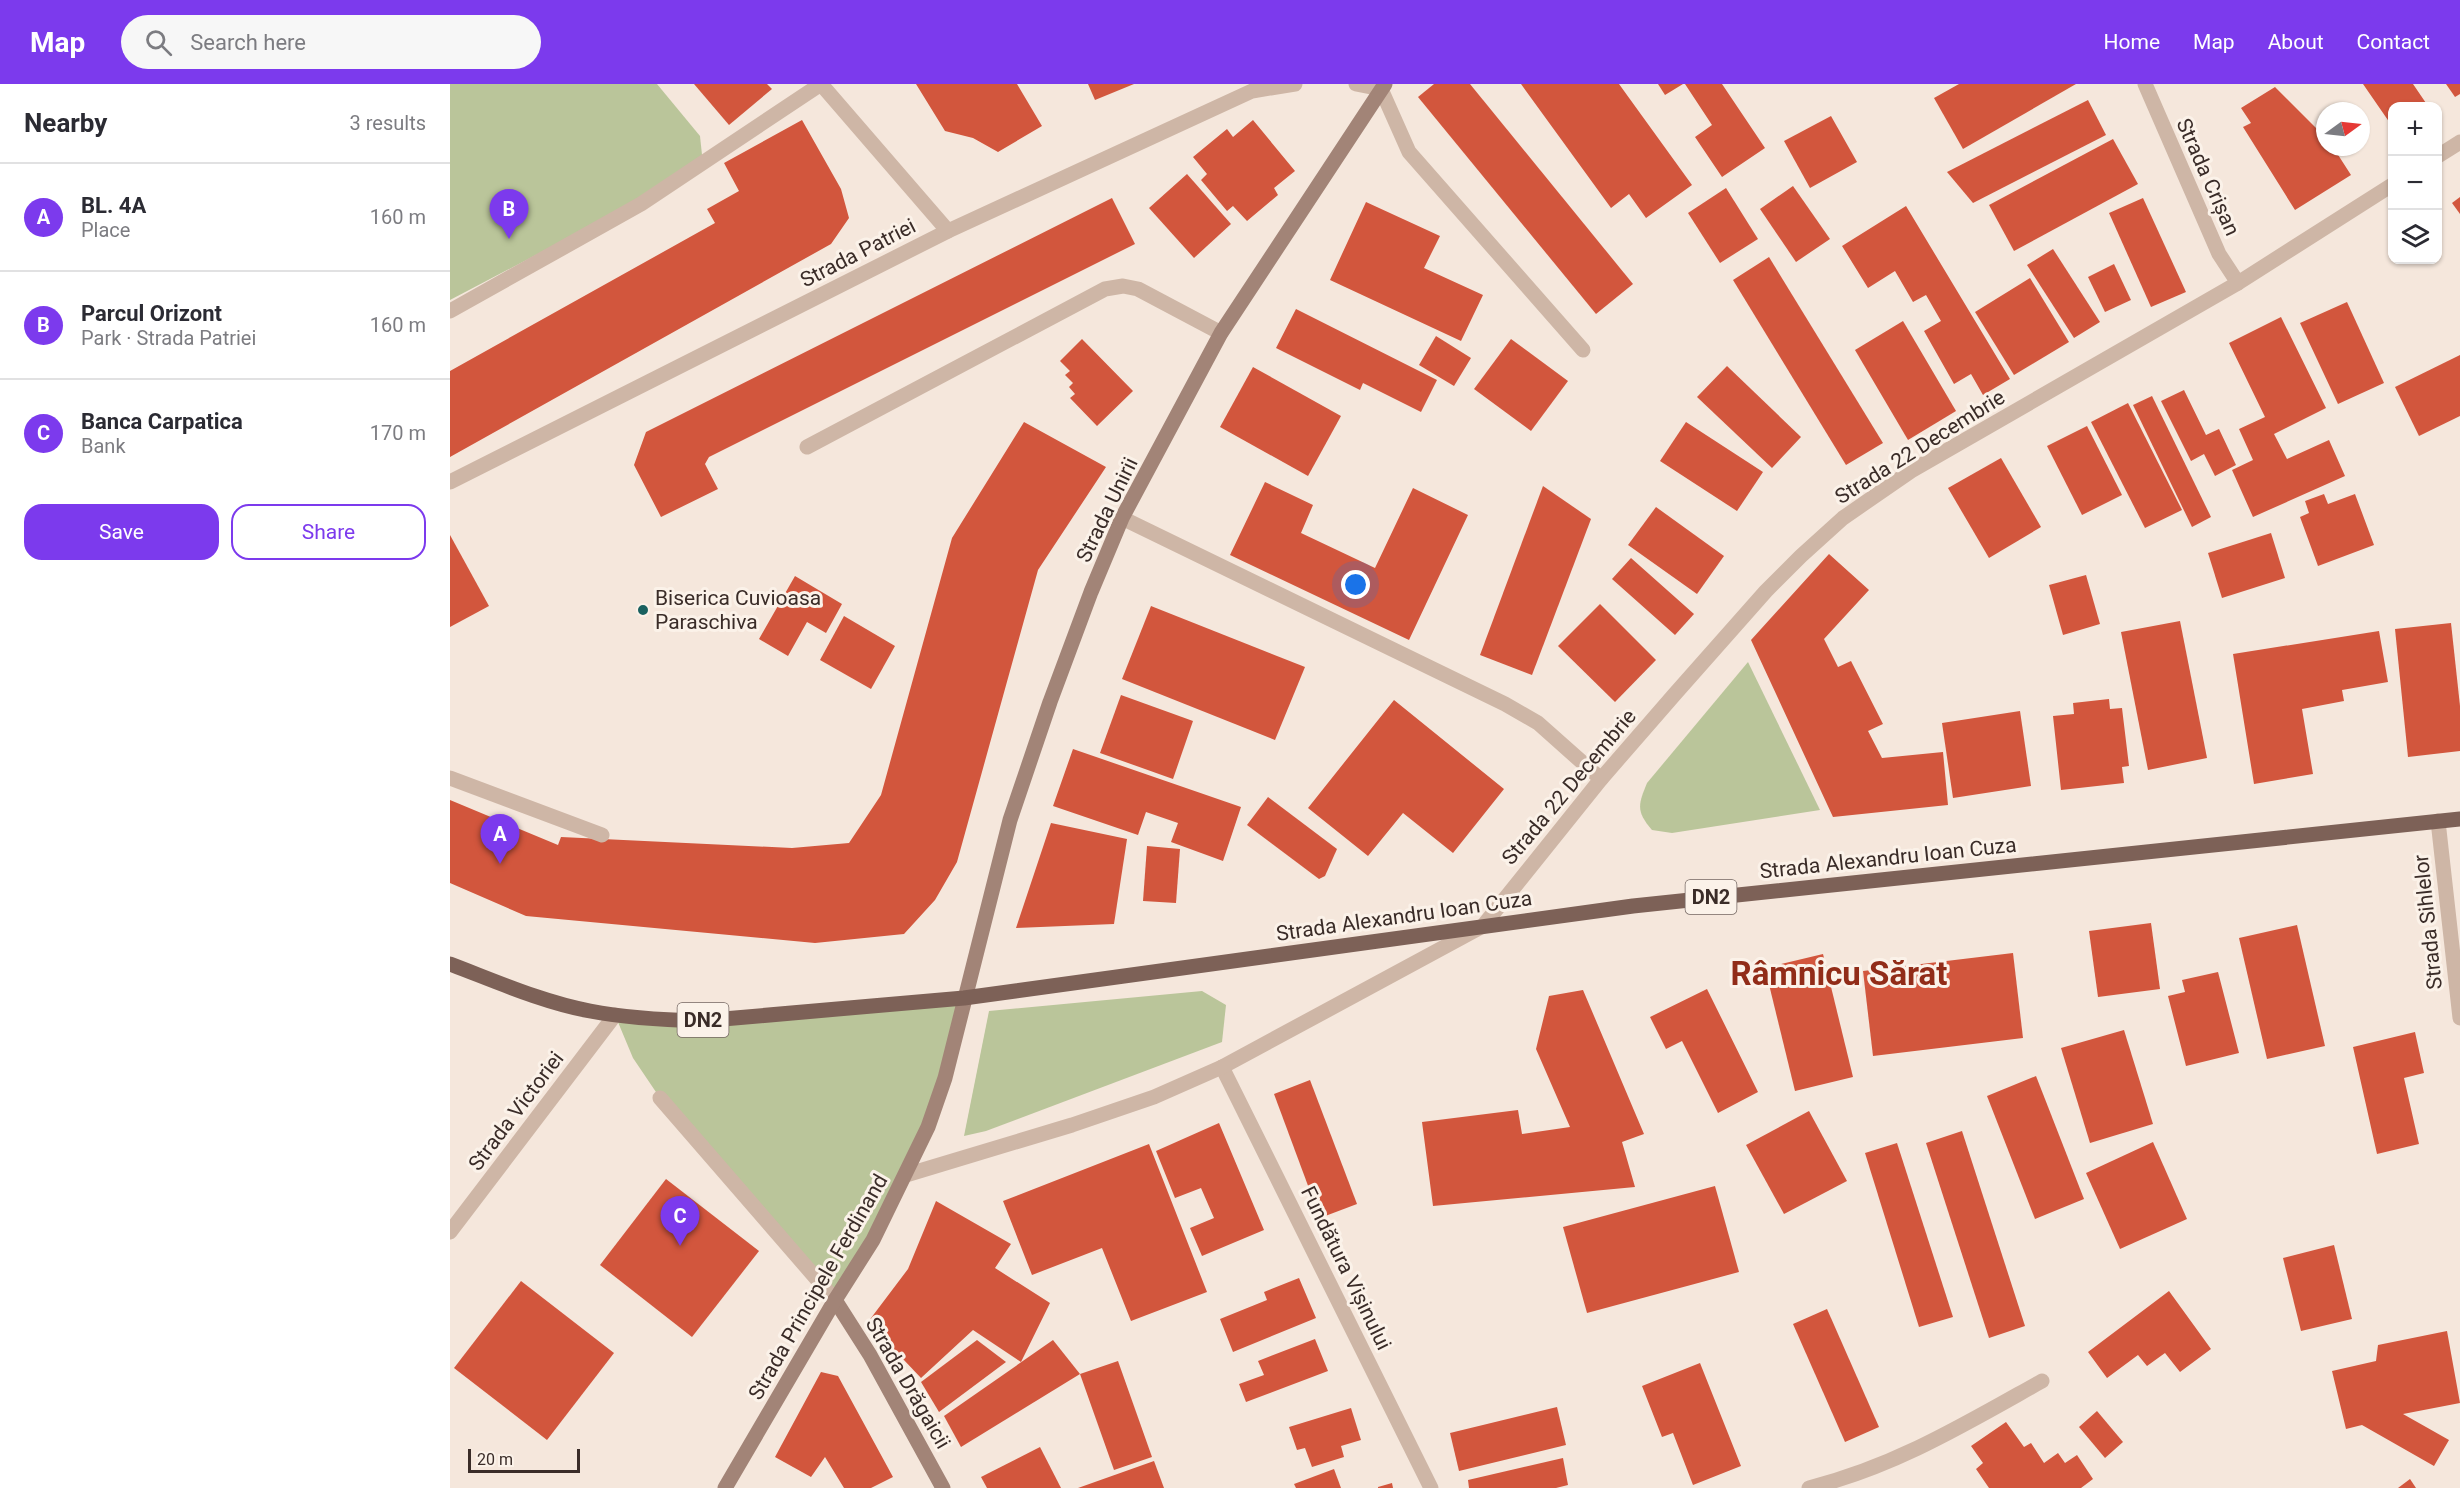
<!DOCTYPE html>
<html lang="en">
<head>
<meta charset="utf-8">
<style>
	body { margin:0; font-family:Roboto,sans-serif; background:#f7f7f7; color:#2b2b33 }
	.controls { position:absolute; right:18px; top:18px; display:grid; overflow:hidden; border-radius:12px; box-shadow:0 2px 4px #0004 }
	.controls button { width:54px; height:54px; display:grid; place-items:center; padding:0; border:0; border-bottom:2px solid #e1e1e2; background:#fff; color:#2b2b33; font:30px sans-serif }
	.compass { position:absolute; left:1866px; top:18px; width:54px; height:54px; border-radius:50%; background:#fff; box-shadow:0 2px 4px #0004; rotate:75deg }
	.scale { position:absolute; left:18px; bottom:15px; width:112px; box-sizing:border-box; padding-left:6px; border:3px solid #3a2c28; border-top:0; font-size:16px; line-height:21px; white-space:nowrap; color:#3a2c28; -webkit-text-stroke:4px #fbf2e9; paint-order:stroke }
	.you { position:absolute; left:906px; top:501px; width:21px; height:21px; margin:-15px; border:4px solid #fff; border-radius:50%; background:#1a73e8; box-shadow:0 0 0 9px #1a73e833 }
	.badge { display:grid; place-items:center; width:39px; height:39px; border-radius:50%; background:#7c3aed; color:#fff; font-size:20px; font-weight:700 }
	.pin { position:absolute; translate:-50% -50px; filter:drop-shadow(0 2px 3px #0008) }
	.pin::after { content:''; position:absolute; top:32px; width:21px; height:18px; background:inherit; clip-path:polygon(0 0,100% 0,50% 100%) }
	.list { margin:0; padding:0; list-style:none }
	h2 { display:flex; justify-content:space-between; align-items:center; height:78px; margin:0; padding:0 24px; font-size:26px }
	h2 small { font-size:20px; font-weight:400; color:#7c7c81 }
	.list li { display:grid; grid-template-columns:39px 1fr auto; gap:18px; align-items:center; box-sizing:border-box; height:108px; padding:0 24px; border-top:2px solid #e1e1e2 }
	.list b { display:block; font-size:22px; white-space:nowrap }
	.list p { margin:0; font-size:20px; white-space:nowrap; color:#7c7c81 }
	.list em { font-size:20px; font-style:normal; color:#7c7c81 }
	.actions { display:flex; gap:12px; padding:18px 24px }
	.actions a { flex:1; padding:14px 0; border:2px solid #7c3aed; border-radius:18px; text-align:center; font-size:21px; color:#7c3aed }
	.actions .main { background:#7c3aed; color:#fff }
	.icon { flex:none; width:33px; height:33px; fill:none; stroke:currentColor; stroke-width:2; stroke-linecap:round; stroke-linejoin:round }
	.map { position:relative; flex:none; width:2010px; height:1404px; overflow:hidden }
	header { display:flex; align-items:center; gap:36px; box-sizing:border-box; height:84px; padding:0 30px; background:#7c3aed; color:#fff }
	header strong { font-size:28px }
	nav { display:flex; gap:33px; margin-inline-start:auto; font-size:21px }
	.search { width:420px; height:54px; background:#f7f7f7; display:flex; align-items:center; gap:15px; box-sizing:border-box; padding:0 21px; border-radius:33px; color:#7c7c81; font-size:22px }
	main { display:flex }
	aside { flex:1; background:#fff }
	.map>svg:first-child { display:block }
	.green { fill:#bac59a }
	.building { fill:#d2563d }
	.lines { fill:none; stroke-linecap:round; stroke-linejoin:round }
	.lane { stroke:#ceb6a6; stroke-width:15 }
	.street { stroke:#ceb6a6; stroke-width:15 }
	.secondary { stroke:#a28477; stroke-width:15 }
	.primary { stroke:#7d6157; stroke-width:15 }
	.poi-dot { fill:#19605f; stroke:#fbf2e9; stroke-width:2 }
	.labels { text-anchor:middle; stroke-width:6; stroke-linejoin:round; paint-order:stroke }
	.shield { fill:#fbf2e9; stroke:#746762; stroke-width:1.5 }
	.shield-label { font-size:20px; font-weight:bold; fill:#3a2c28 }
	.street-label { font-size:21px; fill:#3a2c28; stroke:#fbf2e9 }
	.poi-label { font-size:21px; fill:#3a2c28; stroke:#fbf2e9; text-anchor:start }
	.town-label { font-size:33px; font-weight:bold; fill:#912c18; stroke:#fbf2e9 }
</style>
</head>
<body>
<header>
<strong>Map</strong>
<div class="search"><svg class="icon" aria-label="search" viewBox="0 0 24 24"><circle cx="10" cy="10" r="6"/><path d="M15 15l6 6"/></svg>Search here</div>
<nav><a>Home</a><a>Map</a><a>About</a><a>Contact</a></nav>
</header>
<main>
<aside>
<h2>Nearby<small>3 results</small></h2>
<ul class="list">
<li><span class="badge">A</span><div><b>BL. 4A</b><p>Place</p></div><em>160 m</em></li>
<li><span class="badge">B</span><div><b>Parcul Orizont</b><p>Park · Strada Patriei</p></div><em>160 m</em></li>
<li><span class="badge">C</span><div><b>Banca Carpatica</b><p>Bank</p></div><em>170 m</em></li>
</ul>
<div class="actions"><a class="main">Save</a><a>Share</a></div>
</aside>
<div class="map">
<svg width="2010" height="1404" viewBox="0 0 2010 1404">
	<rect width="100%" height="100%" fill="#f5e7dc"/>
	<g class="green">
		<path d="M0,0H207L250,52L252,71L235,93L0,216Z"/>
		<path d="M1298,578L1370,726L1222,749L1202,746C1186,727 1188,721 1197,699Z"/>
		<path d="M752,907L776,921L772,958L536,1047L514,1052L539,927Z"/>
		<path d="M514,914L478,1043L385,1216L210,1014L183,974L165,931L209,936Z"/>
	</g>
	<g class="building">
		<path d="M244,0H317L322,5L279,41Z"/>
		<path d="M466,0H567L592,42L548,68L523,54L495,47Z"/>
		<path d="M638,0H684L645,16Z"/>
		<path d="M984,0H1020L1183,200L1146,230L968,13Z"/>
		<path d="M1071,0H1169L1242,101L1196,134L1179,110L1161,124Z"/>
		<path d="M1208,0H1233L1215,11Z"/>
		<path d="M1235,0H1272L1315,64L1272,93L1245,53L1262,41Z"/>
		<path d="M1509,0H1626L1513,65L1484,14Z"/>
		<path d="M1913,0H1963L1978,22H1942V42Z"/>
		<path d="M1996,0H2010V10L2005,13Z"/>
		<path d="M1825,3L1875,53V63H1883L1901,91L1845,126L1793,43L1801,39L1791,24Z"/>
		<path d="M1638,16L1656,51L1523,119L1497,88Z"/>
		<path d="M1381,32L1407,78L1360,104L1334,57Z"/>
		<path d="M352,36L391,105L399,134L381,160L0,373V287L265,139L257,125L289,107L274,79Z"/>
		<path d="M803,36L845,87L824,104L828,111L797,137L783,122L777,127L751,96L757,90L743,73L777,45L783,53Z"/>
		<path d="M1663,55L1688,100L1564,167L1539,121Z"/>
		<path d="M737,90L781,140L744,174L699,124Z"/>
		<path d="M1343,102L1380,155L1346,178L1310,125Z"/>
		<path d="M1276,104L1308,155L1270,179L1238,129Z"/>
		<path d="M2010,113V130L2002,119Z"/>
		<path d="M662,114L685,160L259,373L255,380L268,405L211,433L184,381L196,348Z"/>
		<path d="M1693,114L1736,208L1701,223L1659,129Z"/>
		<path d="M916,118L990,152L974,184L1033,211L1011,257L880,196Z"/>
		<path d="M1456,122L1560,295L1533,311L1521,290L1504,300L1474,247L1491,237L1476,211L1463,218L1445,187L1418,204L1392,162Z"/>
		<path d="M1603,165L1650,238L1624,254L1577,181Z"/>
		<path d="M1319,173L1433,359L1396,381L1283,196Z"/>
		<path d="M1664,180L1681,216L1655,228L1638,193Z"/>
		<path d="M1580,194L1619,258L1564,291L1525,228Z"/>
		<path d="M1897,218L1934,299L1888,320L1850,239Z"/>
		<path d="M846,225L987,296L971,328L913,299L910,306L826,264Z"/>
		<path d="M1831,233L1876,324L1824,350L1837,375L1879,356L1895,392L1803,433L1782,386L1803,376L1789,345L1815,333L1779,259Z"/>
		<path d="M1453,237L1506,327L1458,356L1405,266Z"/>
		<path d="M986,252L1021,274L1004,302L969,281Z"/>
		<path d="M632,255L683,307L647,342L620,314L625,310L619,303L623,299L615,291L620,287L610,277Z"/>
		<path d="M1061,255L1118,297L1081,347L1024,305Z"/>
		<path d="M2010,271V332L1969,352L1945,303Z"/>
		<path d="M1277,282L1351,353L1322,384L1247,313Z"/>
		<path d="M803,283L891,332L858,392L770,343Z"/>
		<path d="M1734,306L1756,351L1769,345L1786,381L1765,392L1754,370L1741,377L1711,317Z"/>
		<path d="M1702,312L1761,433L1742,443L1683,321Z"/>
		<path d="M1678,319L1732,426L1695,444L1641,338Z"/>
		<path d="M574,338L656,383L588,486L507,778L485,816L454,850L365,859L76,832L0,799V716L108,761L111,753L342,764L399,759L431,711L502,454Z"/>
		<path d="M1236,338L1313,388L1287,427L1210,377Z"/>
		<path d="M1637,342L1672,411L1632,431L1597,362Z"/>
		<path d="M1551,374L1591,443L1539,474L1498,404Z"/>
		<path d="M815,398L863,421L851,449L925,484L963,404L1018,431L959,556L780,471Z"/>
		<path d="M1093,402L1141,435L1082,591L1030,571Z"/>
		<path d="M1874,410L1878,420L1905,410L1924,461L1868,482L1850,433L1859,429L1855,417Z"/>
		<path d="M1206,423L1274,472L1247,510L1178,461Z"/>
		<path d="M1821,449L1835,494L1772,514L1758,469Z"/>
		<path d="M0,451L39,522L0,543Z"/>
		<path d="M1379,470L1419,506L1374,555L1388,583L1401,577L1433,640L1418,647L1432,674L1493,668L1498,721L1383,733L1301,556Z"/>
		<path d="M1181,474L1244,530L1225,551L1162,495Z"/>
		<path d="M1636,491L1650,540L1613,551L1599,501Z"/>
		<path d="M345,492L392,520L376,549L357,538L338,572L309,555Z"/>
		<path d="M1150,520L1206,576L1165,618L1108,562Z"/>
		<path d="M701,522L855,583L825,656L672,595Z"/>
		<path d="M394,532L445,562L421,605L370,576Z"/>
		<path d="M1730,537L1757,674L1698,686L1671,548Z"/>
		<path d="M2001,539L2010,622V667L1958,673L1945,545Z"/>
		<path d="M1929,547L1938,598L1892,606L1894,617L1852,625L1863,690L1804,700L1783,570Z"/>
		<path d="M671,611L743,637L723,695L650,669Z"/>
		<path d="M1659,615L1660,625L1672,624L1679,682L1672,683L1674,699L1611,706L1603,632L1624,630L1623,619Z"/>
		<path d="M944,616L1054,705L1003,769L953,729L918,772L858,724Z"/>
		<path d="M1570,627L1581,702L1503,714L1492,639Z"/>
		<path d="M623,665L791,723L773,777L721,758L728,739L696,728L688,751L603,722Z"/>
		<path d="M818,713L887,765L875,792L869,795L797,741Z"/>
		<path d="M601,739L677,755L664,840L566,844Z"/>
		<path d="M697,762L730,765L726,819L693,817Z"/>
		<path d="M1701,839L1710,905L1648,913L1639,847Z"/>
		<path d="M1847,841L1875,962L1817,975L1789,854Z"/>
		<path d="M1563,869L1573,954L1423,972L1413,887Z"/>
		<path d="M1373,870L1403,993L1345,1007L1315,884Z"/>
		<path d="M1768,888L1789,969L1736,982L1718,912L1735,908L1732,896Z"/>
		<path d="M1257,905L1308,1008L1268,1029L1232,957L1216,965L1200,933Z"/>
		<path d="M1133,906L1194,1050L1172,1058L1185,1103L983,1122L972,1038L1068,1026L1072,1050L1120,1043L1086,965L1099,912Z"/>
		<path d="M1674,946L1703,1040L1640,1059L1611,964Z"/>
		<path d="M1965,948L1974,989L1954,994L1969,1060L1927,1070L1903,963Z"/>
		<path d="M1586,992L1634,1115L1585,1135L1537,1012Z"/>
		<path d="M860,996L907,1120L870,1134L824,1010Z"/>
		<path d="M1359,1027L1397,1097L1334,1130L1296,1061Z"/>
		<path d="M769,1039L814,1146L752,1172L740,1144L764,1134L751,1104L725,1114L706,1067Z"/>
		<path d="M1512,1047L1575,1242L1539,1254L1476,1059Z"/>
		<path d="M1703,1058L1737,1135L1670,1165L1636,1089Z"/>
		<path d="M1447,1059L1503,1233L1469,1243L1415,1069Z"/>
		<path d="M699,1060L757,1208L681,1237L652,1164L582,1191L553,1117Z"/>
		<path d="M216,1095L309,1167L242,1253L150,1181Z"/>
		<path d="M1265,1102L1289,1188L1137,1229L1113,1143Z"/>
		<path d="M486,1117L561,1160L545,1184L600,1219L571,1278L523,1246L471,1294L418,1238L458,1185Z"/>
		<path d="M1884,1161L1902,1235L1851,1247L1833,1174Z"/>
		<path d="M849,1194L866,1234L783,1268L770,1235L817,1216L814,1208Z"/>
		<path d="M71,1197L164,1269L97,1356L4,1284Z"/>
		<path d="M1719,1207L1761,1265L1730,1288L1715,1269L1697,1282L1688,1271L1657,1294L1638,1268Z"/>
		<path d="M1377,1225L1429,1343L1395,1358L1343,1240Z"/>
		<path d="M1997,1247L2010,1319L1953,1330L1999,1356L1984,1382L1912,1341L1896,1345L1882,1287L1926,1277L1928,1261Z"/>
		<path d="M865,1255L878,1287L796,1318L789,1300L814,1291L808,1277Z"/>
		<path d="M527,1256L556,1278L489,1328L471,1298Z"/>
		<path d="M603,1256L630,1290L511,1363L494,1332Z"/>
		<path d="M668,1277L702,1373L664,1386L630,1290Z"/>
		<path d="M1250,1279L1291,1382L1243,1401L1223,1349L1212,1353L1192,1302Z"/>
		<path d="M371,1288L388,1292L443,1393L421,1404H394L375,1373L361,1393L325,1373Z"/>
		<path d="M1107,1323L1116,1361L1009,1387L1000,1349Z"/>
		<path d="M901,1324L911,1356L891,1362L894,1373L862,1383L855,1364L847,1366L839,1343Z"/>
		<path d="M1647,1327L1673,1358L1655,1374L1629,1343Z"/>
		<path d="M1556,1338L1574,1363L1581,1359L1594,1379L1608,1369L1615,1379L1627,1371L1643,1395L1631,1404H1539L1526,1385L1533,1379L1521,1362Z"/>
		<path d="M590,1363L611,1404H537L531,1393Z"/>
		<path d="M1113,1374L1118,1401L1106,1404H1019L1018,1396Z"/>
		<path d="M704,1377L714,1404H628Z"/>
		<path d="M884,1385L891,1404H846L844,1400Z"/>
		<path d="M1960,1395L1966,1404H1948Z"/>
		<path d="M942,1399L943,1404H928V1403Z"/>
	</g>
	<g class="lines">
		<g class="lane">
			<path d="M931,5L959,68L1133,266"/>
			<path d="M0,227L191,120L371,0"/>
			<path d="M357,363L655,205L673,202L688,205L771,249"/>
			<path d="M0,694L152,751"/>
		</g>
		<g class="street">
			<path d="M371,0L498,147"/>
			<path d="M906,0L931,5"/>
			<path d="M1695,0L1769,170L1788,199"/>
			<path d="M1988,72L2010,58"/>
			<path d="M0,398L498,147L802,7L845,0"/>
			<path d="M672,434L1055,620L1088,639L1151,695"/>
			<path d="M1988,737L2010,934"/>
			<path d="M772,983L981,1404"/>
			<path d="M210,1014L385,1216"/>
			<path d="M456,1091L622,1041L704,1013L772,983L1033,842L1151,695L1224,611L1316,507L1351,472L1393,434L1461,387L1788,199L1942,101"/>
			<path d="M0,1148L165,931"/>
			<path d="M1359,1404C1446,1382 1515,1340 1592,1297"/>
		</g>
		<g class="secondary">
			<path d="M385,1216L420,1271L493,1404"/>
			<path d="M275,1404L385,1216L423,1156L478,1043L495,994L560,736L600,618L641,508L672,434L771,249L935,0"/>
		</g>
		<path class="primary" d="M0,880C45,897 92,918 140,927C177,934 213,936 250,937L514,914L1183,822L2010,735"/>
	</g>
	<circle class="poi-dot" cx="193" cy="526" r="6"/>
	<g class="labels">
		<g class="shield">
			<rect x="1235.5" y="796" width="51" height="34" rx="4.5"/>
			<rect x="227.5" y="919" width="51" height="34" rx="4.5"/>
		</g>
		<g class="shield-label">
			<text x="1261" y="820">DN2</text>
			<text x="253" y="943">DN2</text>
		</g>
		<g class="street-label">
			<text transform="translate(1758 93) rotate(66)" y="7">Strada Crișan</text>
			<text transform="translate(408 169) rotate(-27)" y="7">Strada Patriei</text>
			<text transform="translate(1470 363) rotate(-32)" y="7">Strada 22 Decembrie</text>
			<text transform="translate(657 426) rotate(-64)" y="7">Strada Unirii</text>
			<text transform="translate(1119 703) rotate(-50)" y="7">Strada 22 Decembrie</text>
			<text transform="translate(1438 774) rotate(-6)" y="7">Strada Alexandru Ioan Cuza</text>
			<text transform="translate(954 832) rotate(-8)" y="7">Strada Alexandru Ioan Cuza</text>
			<text transform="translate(1978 838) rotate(-96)" y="7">Strada Sihlelor</text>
			<text transform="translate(66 1027) rotate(-53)" y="7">Strada Victoriei</text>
			<text transform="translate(896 1184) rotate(64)" y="7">Fundătura Vișinului</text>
			<text transform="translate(368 1203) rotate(-60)" y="7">Strada Principele Ferdinand</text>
			<text transform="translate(458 1299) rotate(60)" y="7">Strada Drăgaicii</text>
		</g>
		<g class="poi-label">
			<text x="205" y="521">Biserica Cuvioasa<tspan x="205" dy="24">Paraschiva</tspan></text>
		</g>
		<g class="town-label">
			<text x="1389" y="901">Râmnicu Sărat</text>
		</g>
	</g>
</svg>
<div class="controls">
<button>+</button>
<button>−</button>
<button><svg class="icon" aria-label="layers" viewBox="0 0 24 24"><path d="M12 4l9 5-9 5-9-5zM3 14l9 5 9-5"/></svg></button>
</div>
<svg class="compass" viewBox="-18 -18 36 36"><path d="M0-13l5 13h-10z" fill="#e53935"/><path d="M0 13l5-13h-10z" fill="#7c7c81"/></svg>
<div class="scale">20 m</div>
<div class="you"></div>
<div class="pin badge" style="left:50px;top:780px">A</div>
<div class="pin badge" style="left:59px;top:155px">B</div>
<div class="pin badge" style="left:230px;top:1162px">C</div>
</div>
</main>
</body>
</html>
